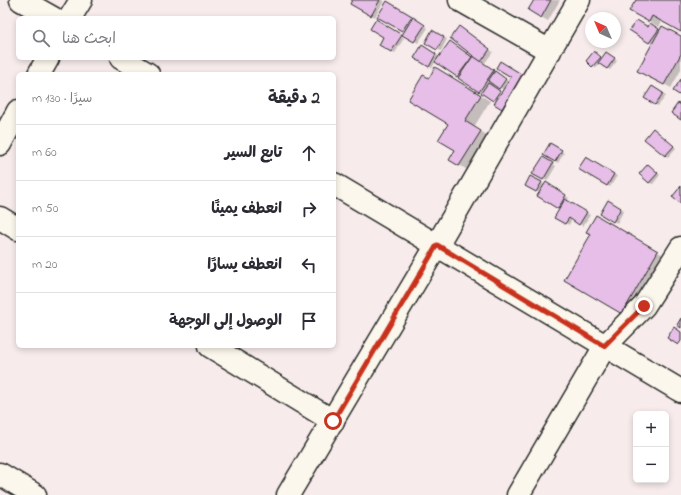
<!DOCTYPE html>
<html lang="ar">
<head>
<meta charset="utf-8">
<style>
	body { margin:0; font-family:"Indie Flower","Playpen Sans Arabic",sans-serif; background:#f7f7f7; color:#2b2b33; direction:rtl }
	.controls { position:absolute; right:12px; bottom:12px; display:grid; overflow:hidden; border-radius:6px; box-shadow:0 2px 6px #0003 }
	.controls button { width:36px; height:36px; display:grid; place-items:center; padding:0; border:0; border-bottom:1px solid #e1e1e2; background:#fff; color:#2b2b33; font:20px sans-serif }
	.compass { position:absolute; left:585px; top:12px; width:36px; height:36px; border-radius:50%; background:#fff; box-shadow:0 2px 6px #0003; rotate:316deg }
	.stop { position:absolute; width:12px; height:12px; margin:-9px; border:3px solid #c8321e; border-radius:50%; background:#fff }
	.stop.end { background:#c8321e; border-color:#fff; box-shadow:0 1px 4px #0008 }
	.list { margin:0; padding:0; list-style:none }
	h2 { display:flex; justify-content:space-between; align-items:center; height:52px; margin:0; padding:0 16px; font-size:17px }
	h2 small { font-size:13px; font-weight:400; color:#7c7c81 }
	.list li { display:grid; grid-template-columns:26px 1fr auto; gap:12px; align-items:center; box-sizing:border-box; height:56px; padding:0 16px; border-top:1px solid #e1e1e2 }
	.list b { display:block; font-size:15px; white-space:nowrap }
	.list em { font-size:13px; font-style:normal; color:#7c7c81 }
	.icon { flex:none; width:22px; height:22px; fill:none; stroke:currentColor; stroke-width:2; stroke-linecap:round; stroke-linejoin:round }
	.map { position:relative; flex:none; width:681px; height:495px; overflow:hidden; direction:ltr }
	.search { position:absolute; background:#fff; box-shadow:0 2px 6px #0003; left:16px; top:16px; width:320px; height:44px; display:flex; align-items:center; gap:10px; box-sizing:border-box; padding:0 14px; border-radius:6px; color:#7c7c81; font-size:15px }
	.panel { position:absolute; background:#fff; box-shadow:0 2px 6px #0003; left:16px; top:72px; width:320px; height:276px; border-radius:6px; direction:rtl }
	.map>svg:first-child { display:block }
	.shadow { fill:#0003; fill-rule:evenodd }
	.building { fill:#e6bee7; stroke:#2b2b2b }
	.lines { fill:none; stroke-linecap:round; stroke-linejoin:round }
	.minor-casing { stroke:#2b2b2b; stroke-width:25 }
	.minor { stroke:#fbf7ec; stroke-width:22 }
	.route { stroke:#c8321e; stroke-width:5 }
</style>
</head>
<body>
<div class="map">
<svg width="681" height="495" viewBox="0 0 681 495">
	<rect width="100%" height="100%" fill="#f7eceb"/>
	<filter id="ink" filterUnits="userSpaceOnUse"><feTurbulence type="fractalNoise" baseFrequency=".025" numOctaves="2"/><feDisplacementMap in="SourceGraphic" scale="8" xChannelSelector="R" yChannelSelector="G"/><feConvolveMatrix kernelMatrix="1 2 1 2 8 2 1 2 1" color-interpolation-filters="sRGB"/></filter>
	<g filter="url(#ink)">
		<g class="shadow">
			<path d="M354,0H382L384,1L375,17L352,3Z"/>
			<path d="M535,0H560L548,21L529,10Z"/>
			<path d="M637,0H681V31L662,21L659,27L631,11Z"/>
			<path d="M387,3L428,28L418,43L404,34L405,32L379,17Z"/>
			<path d="M377,21L404,38L395,53L380,45L385,37Z"/>
			<path d="M651,24L661,31L681,37V70L671,88L639,70L653,45L649,42L648,28Z"/>
			<path d="M463,29L493,52L484,64L509,82L525,78L505,110L495,104L497,102L436,61L432,68L416,57L422,46L440,57L457,46L480,62ZM494,84L504,90L502,94L492,87Z"/>
			<path d="M432,31L447,39L441,51L426,43Z"/>
			<path d="M597,54L602,59L610,55L617,61L610,70L600,63L596,68L593,66Z"/>
			<path d="M445,74L490,101L474,127L490,137L469,171L451,160L457,150L449,124Z"/>
			<path d="M652,87L666,96L658,106L655,104Z"/>
			<path d="M656,131L676,148L668,157L665,155Z"/>
			<path d="M551,145L564,153L558,163L545,155Z"/>
			<path d="M543,158L556,166L547,181L533,174Z"/>
			<path d="M586,158L617,176L610,187L580,169Z"/>
			<path d="M648,165L660,175L653,184L649,183Z"/>
			<path d="M530,177L545,185L546,184L569,198L567,201L590,215L583,226L572,219L569,225L555,217L560,209L539,196L540,193L526,185Z"/>
			<path d="M608,201L624,210L617,223L601,214Z"/>
			<path d="M597,216L668,258L632,319L565,280L592,234Z"/>
		</g>
		<g class="building">
			<path d="M352,0H380L371,16L350,4Z"/>
			<path d="M534,0H551L541,18L528,10Z"/>
			<path d="M636,0H681V32L652,16L649,22L629,11Z"/>
			<path d="M387,1L412,16L402,31L377,17Z"/>
			<path d="M413,17L425,25L414,42L402,35Z"/>
			<path d="M376,19L402,35L391,52L379,45L383,37L370,29Z"/>
			<path d="M637,20L648,27L650,23L659,29L649,43L629,30Z"/>
			<path d="M459,26L490,49L481,62L450,38Z"/>
			<path d="M662,26L681,36V54L664,85L637,71Z"/>
			<path d="M432,30L444,37L437,50L425,43Z"/>
			<path d="M450,41L472,57L457,77L435,62Z"/>
			<path d="M422,45L436,54L429,67L414,58Z"/>
			<path d="M594,51L601,57L592,67L586,61Z"/>
			<path d="M606,52L615,58L607,69L598,63Z"/>
			<path d="M473,56L494,70L479,92L458,78Z"/>
			<path d="M500,61L523,75L502,109L494,104L511,77L496,68Z"/>
			<path d="M435,67L481,95L465,121L481,131L459,166L449,160L455,150L438,140L448,124L408,100L423,75L429,78Z"/>
			<path d="M495,71L506,79L499,89L488,81Z"/>
			<path d="M681,79V96L673,91Z"/>
			<path d="M488,83L500,91L493,101L481,93Z"/>
			<path d="M652,86L663,93L655,105L644,98Z"/>
			<path d="M678,103L681,105V120L671,113Z"/>
			<path d="M653,128L674,146L665,156L644,139Z"/>
			<path d="M550,143L562,150L555,162L543,155Z"/>
			<path d="M543,157L553,163L543,180L532,174Z"/>
			<path d="M586,157L614,174L607,186L578,169Z"/>
			<path d="M648,164L658,173L649,183L639,174Z"/>
			<path d="M530,176L542,182L536,192L525,186Z"/>
			<path d="M546,182L566,195L558,209L537,196Z"/>
			<path d="M681,186V204L672,197Z"/>
			<path d="M565,199L587,212L579,225L569,218L565,224L554,218Z"/>
			<path d="M608,200L621,208L613,222L600,214Z"/>
			<path d="M596,215L658,251L622,314L564,280L591,234L586,232Z"/>
			<path d="M681,318V328L677,325Z"/>
			<path d="M674,327L681,332V341L678,345L667,338Z"/>
		</g>
		<g class="lines">
			<defs>
				<g id="minor">
					<path d="M21,0L53,18"/>
					<path d="M460,0L550,51"/>
					<path d="M70,18L81,0"/>
					<path d="M121,58L148,74"/>
					<path d="M39,74L48,58"/>
					<path d="M0,144L18,111"/>
					<path d="M334,184L681,391"/>
					<path d="M0,218L18,229"/>
					<path d="M210,346L333,421"/>
					<path d="M0,474L35,495"/>
					<path d="M288,495L437,245L579,0"/>
					<path d="M518,495L605,346L644,306L681,248"/>
				</g>
			</defs>
			<use href="#minor" class="minor-casing"/>
			<use href="#minor" class="minor"/>
		</g>
	</g>
	<g class="lines" filter="url(#ink)">
		<path class="route" d="M333,421L437,245L604,346L644,306"/>
	</g>
</svg>
<div class="controls">
<button>+</button>
<button>−</button>
</div>
<svg class="compass" viewBox="-18 -18 36 36"><path d="M0-13l5 13h-10z" fill="#e53935"/><path d="M0 13l5-13h-10z" fill="#7c7c81"/></svg>
<div class="stop" style="left:333px;top:421px"></div>
<div class="stop end" style="left:644px;top:306px"></div>
<div class="search"><svg class="icon" aria-label="search" viewBox="0 0 24 24"><circle cx="10" cy="10" r="6"/><path d="M15 15l6 6"/></svg>ابحث هنا</div>
<section class="panel">
<h2>2 دقيقة<small>سيرًا · 130 m</small></h2>
<ul class="list">
<li><svg class="icon" aria-label="ahead" viewBox="0 0 24 24"><path d="M12 20V5M6 11l6-6 6 6"/></svg><div><b>تابع السير</b></div><em>60 m</em></li>
<li><svg class="icon" aria-label="right" viewBox="0 0 24 24"><path d="M7 20v-9h11M14 6l5 5-5 5"/></svg><div><b>انعطف يمينًا</b></div><em>50 m</em></li>
<li><svg class="icon" aria-label="left" viewBox="0 0 24 24"><path d="M17 20v-9H6M10 6l-5 5 5 5"/></svg><div><b>انعطف يسارًا</b></div><em>20 m</em></li>
<li><svg class="icon" aria-label="arrive" viewBox="0 0 24 24"><path d="M6 21V4h12l-3 4 3 4H6"/></svg><div><b>الوصول إلى الوجهة</b></div></li>
</ul>
</section>
</div>
</body>
</html>
